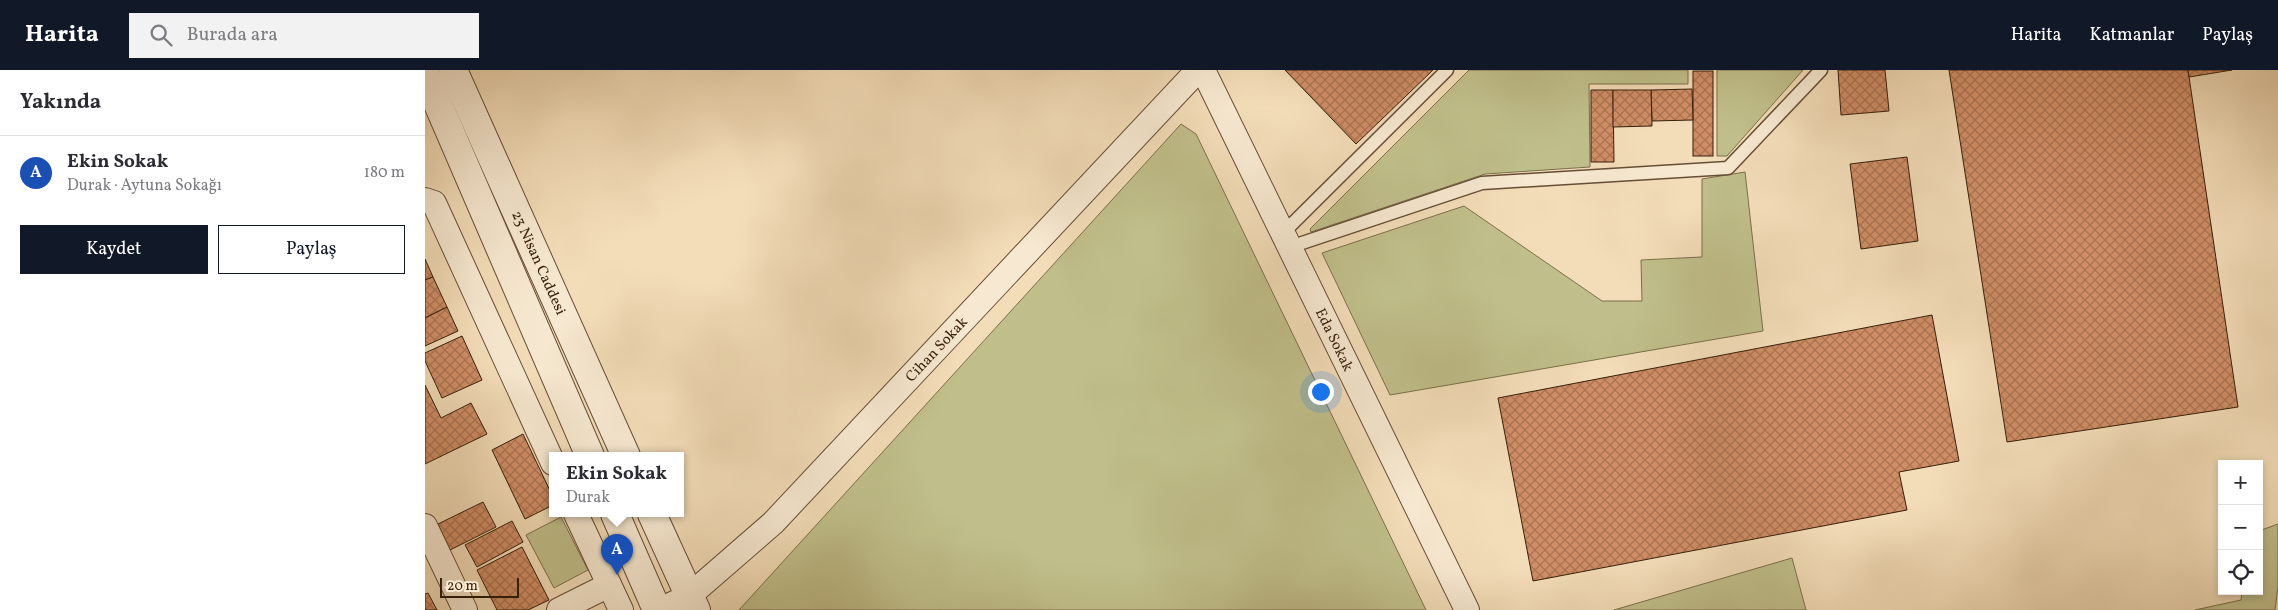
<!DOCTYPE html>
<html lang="tr">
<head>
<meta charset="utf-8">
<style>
	body { margin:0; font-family:Vollkorn,serif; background:#f2f2f3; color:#2b2b33 }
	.controls { position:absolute; right:15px; bottom:15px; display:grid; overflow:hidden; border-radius:0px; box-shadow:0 2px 8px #0003 }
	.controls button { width:45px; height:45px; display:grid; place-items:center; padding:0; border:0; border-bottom:1px solid #e1e1e2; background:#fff; color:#2b2b33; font:25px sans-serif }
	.scale { position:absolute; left:15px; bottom:12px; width:79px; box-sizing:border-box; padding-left:5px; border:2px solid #371f0a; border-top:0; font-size:14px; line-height:18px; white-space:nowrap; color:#371f0a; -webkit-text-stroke:4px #f7e9d1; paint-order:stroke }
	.you { position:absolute; left:895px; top:321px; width:18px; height:18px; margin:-12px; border:4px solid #fff; border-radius:50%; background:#1a73e8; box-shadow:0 0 0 8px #1a73e833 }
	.badge { display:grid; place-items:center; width:32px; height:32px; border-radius:50%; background:#111827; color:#fff; font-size:16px; font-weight:700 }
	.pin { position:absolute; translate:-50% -41px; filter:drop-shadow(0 1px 2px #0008) }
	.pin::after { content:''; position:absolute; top:26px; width:18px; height:15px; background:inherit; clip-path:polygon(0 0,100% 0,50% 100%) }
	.popup { position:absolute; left:124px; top:382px; width:135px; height:65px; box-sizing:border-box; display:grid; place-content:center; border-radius:0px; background:#fff; filter:drop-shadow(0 1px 4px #0005); font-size:16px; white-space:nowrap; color:#7c7c81 }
	.popup b { font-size:19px; color:#2b2b33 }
	.popup::after { content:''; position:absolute; left:50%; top:100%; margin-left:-10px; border:10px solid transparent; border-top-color:#fff }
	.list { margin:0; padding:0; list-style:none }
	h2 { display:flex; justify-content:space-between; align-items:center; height:65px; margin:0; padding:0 20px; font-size:21px }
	h2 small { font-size:16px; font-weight:400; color:#7c7c81 }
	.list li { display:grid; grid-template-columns:32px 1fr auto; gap:15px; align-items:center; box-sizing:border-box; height:75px; padding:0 20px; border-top:1px solid #e1e1e2 }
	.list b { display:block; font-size:19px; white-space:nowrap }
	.list p { margin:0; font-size:16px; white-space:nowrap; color:#7c7c81 }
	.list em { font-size:16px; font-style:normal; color:#7c7c81 }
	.actions { display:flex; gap:10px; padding:15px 20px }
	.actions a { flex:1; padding:11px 0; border:1px solid #111827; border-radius:0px; text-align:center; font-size:18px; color:#111827 }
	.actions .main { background:#111827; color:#fff }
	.icon { flex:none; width:28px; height:28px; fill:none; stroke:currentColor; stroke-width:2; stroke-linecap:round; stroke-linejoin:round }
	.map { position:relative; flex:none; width:1853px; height:540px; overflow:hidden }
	header { display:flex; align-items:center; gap:30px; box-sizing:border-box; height:70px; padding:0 25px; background:#111827; color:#fff }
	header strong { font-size:24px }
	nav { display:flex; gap:28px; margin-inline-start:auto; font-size:18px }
	.search { width:350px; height:45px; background:#f2f2f3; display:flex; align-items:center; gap:12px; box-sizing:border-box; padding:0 18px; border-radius:0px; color:#7c7c81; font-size:19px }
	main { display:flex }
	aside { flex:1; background:#fff }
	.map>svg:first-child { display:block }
	.green { fill:#c0bf8b; stroke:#7c6f4a }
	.building { fill:url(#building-cross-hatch); stroke:#371f0a }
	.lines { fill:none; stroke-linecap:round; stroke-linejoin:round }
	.service-casing { stroke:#664e36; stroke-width:15 }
	.minor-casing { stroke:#664e36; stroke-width:26 }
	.tertiary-casing { stroke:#664e36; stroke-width:30 }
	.service { stroke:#f7e9d1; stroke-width:12 }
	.minor { stroke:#f7e9d1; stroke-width:24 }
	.tertiary { stroke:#f7e9d1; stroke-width:28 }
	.labels { text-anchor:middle; stroke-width:5; stroke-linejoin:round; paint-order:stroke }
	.street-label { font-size:15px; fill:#371f0a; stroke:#f7e9d1 }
</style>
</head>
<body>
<header>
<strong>Harita</strong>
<div class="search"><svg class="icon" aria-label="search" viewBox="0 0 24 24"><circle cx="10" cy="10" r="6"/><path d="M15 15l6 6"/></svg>Burada ara</div>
<nav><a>Harita</a><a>Katmanlar</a><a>Paylaş</a></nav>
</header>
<main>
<aside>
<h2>Yakında<small></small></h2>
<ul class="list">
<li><span class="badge" style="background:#1a4fb4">A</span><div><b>Ekin Sokak</b><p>Durak · Aytuna Sokağı</p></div><em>180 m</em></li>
</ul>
<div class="actions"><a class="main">Kaydet</a><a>Paylaş</a></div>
</aside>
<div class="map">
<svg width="1853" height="540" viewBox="0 0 1853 540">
	<defs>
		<pattern id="building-cross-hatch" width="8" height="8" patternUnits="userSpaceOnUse" patternTransform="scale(1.25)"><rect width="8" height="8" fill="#d08e66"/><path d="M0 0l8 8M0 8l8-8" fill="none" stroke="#aa7352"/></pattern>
	</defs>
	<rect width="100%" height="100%" fill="#f3ddb8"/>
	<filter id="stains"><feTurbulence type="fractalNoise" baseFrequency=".004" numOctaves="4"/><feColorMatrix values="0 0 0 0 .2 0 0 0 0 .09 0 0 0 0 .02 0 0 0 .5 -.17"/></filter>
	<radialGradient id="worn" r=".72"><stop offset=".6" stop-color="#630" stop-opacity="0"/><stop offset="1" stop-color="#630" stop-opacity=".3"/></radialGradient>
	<g class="green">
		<path d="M1044,0H1263V14H1164L1165,97L1060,104L886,162L885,159Z"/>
		<path d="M1292,0H1378L1302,86H1292Z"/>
		<path d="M756,54L771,64L1001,540H314Z"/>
		<path d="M1320,102L1338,261L965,325L897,183L1039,136L1177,231H1217L1216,190L1277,187V109Z"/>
		<path d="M136,447L163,500L129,518L101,465Z"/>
		<path d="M1853,454V516L1850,540H1770L1816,530L1817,521H1834V461Z"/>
		<path d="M1367,488L1381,540H1189Z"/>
	</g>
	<g class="building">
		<path d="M860,0H1008L931,74Z"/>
		<path d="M1413,0H1460L1464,41L1416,45Z"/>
		<path d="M1524,0H1763L1813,337L1582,372Z"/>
		<path d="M1763,0H1807L1764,7Z"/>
		<rect x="1268" y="1" width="20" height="85"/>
		<path d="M1267,19L1268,50L1227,51L1226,20Z"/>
		<path d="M1166,20H1188L1189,92H1166Z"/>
		<path d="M1188,20H1226L1227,56L1188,57Z"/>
		<path d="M1482,87L1493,171L1436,179L1425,94Z"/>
		<path d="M0,189L8,207L0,210Z"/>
		<path d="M8,207L22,237L0,248V210Z"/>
		<path d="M22,237L33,261L0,276V248Z"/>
		<path d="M1507,245L1534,391L1474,402L1482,440L1108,511L1073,328Z"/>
		<path d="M37,266L57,310L17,328L0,291V283Z"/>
		<path d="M0,315L16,348L46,333L62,364L0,394Z"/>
		<path d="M98,364L128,427V435L100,449L67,380Z"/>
		<path d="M58,432L71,457L25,480L13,454Z"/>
		<path d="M87,451L98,472L52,497L40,475Z"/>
		<path d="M97,477L124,530L103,540H72L52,500Z"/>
		<path d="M3,523L12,540H0V524Z"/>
	</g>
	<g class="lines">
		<defs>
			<g id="service">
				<path d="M858,163L1022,0"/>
				<path d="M865,177L1057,113L1303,98L1396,0"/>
			</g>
			<g id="minor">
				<path id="s1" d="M778,0L1042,540"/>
				<path d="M0,130L9,133L128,393"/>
				<path d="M151,444L196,540"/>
				<path d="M0,456L40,540"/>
				<path d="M134,540L184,515"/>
				<path id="s2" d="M235,540L264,526L348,453L773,0"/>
			</g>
			<g id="tertiary">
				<path id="s3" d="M28,0L201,386"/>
				<path d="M0,4L165,386"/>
				<path d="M190,444L232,540"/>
				<path d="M227,444L271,540"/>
			</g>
		</defs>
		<use href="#service" class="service-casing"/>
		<use href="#minor" class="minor-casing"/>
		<use href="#tertiary" class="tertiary-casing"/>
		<use href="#service" class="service"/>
		<use href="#minor" class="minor"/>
		<use href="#tertiary" class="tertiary"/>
	</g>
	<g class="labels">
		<g class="street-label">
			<text dy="5" stroke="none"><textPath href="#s3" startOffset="211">23 Nisan Caddesi</textPath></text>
			<text dy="5" stroke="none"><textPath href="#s1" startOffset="300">Eda Sokak</textPath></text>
			<text dy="5" stroke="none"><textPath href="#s2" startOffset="382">Cihan Sokak</textPath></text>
		</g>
	</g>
	<rect width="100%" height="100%" filter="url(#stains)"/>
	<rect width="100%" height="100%" fill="url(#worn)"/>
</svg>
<div class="controls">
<button>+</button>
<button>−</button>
<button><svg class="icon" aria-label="locate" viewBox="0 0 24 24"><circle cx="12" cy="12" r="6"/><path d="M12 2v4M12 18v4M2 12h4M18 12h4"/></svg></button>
</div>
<div class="scale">20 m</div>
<div class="you"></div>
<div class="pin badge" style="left:192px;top:505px;background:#1a4fb4">A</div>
<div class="popup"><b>Ekin Sokak</b>Durak</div>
</div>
</main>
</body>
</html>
